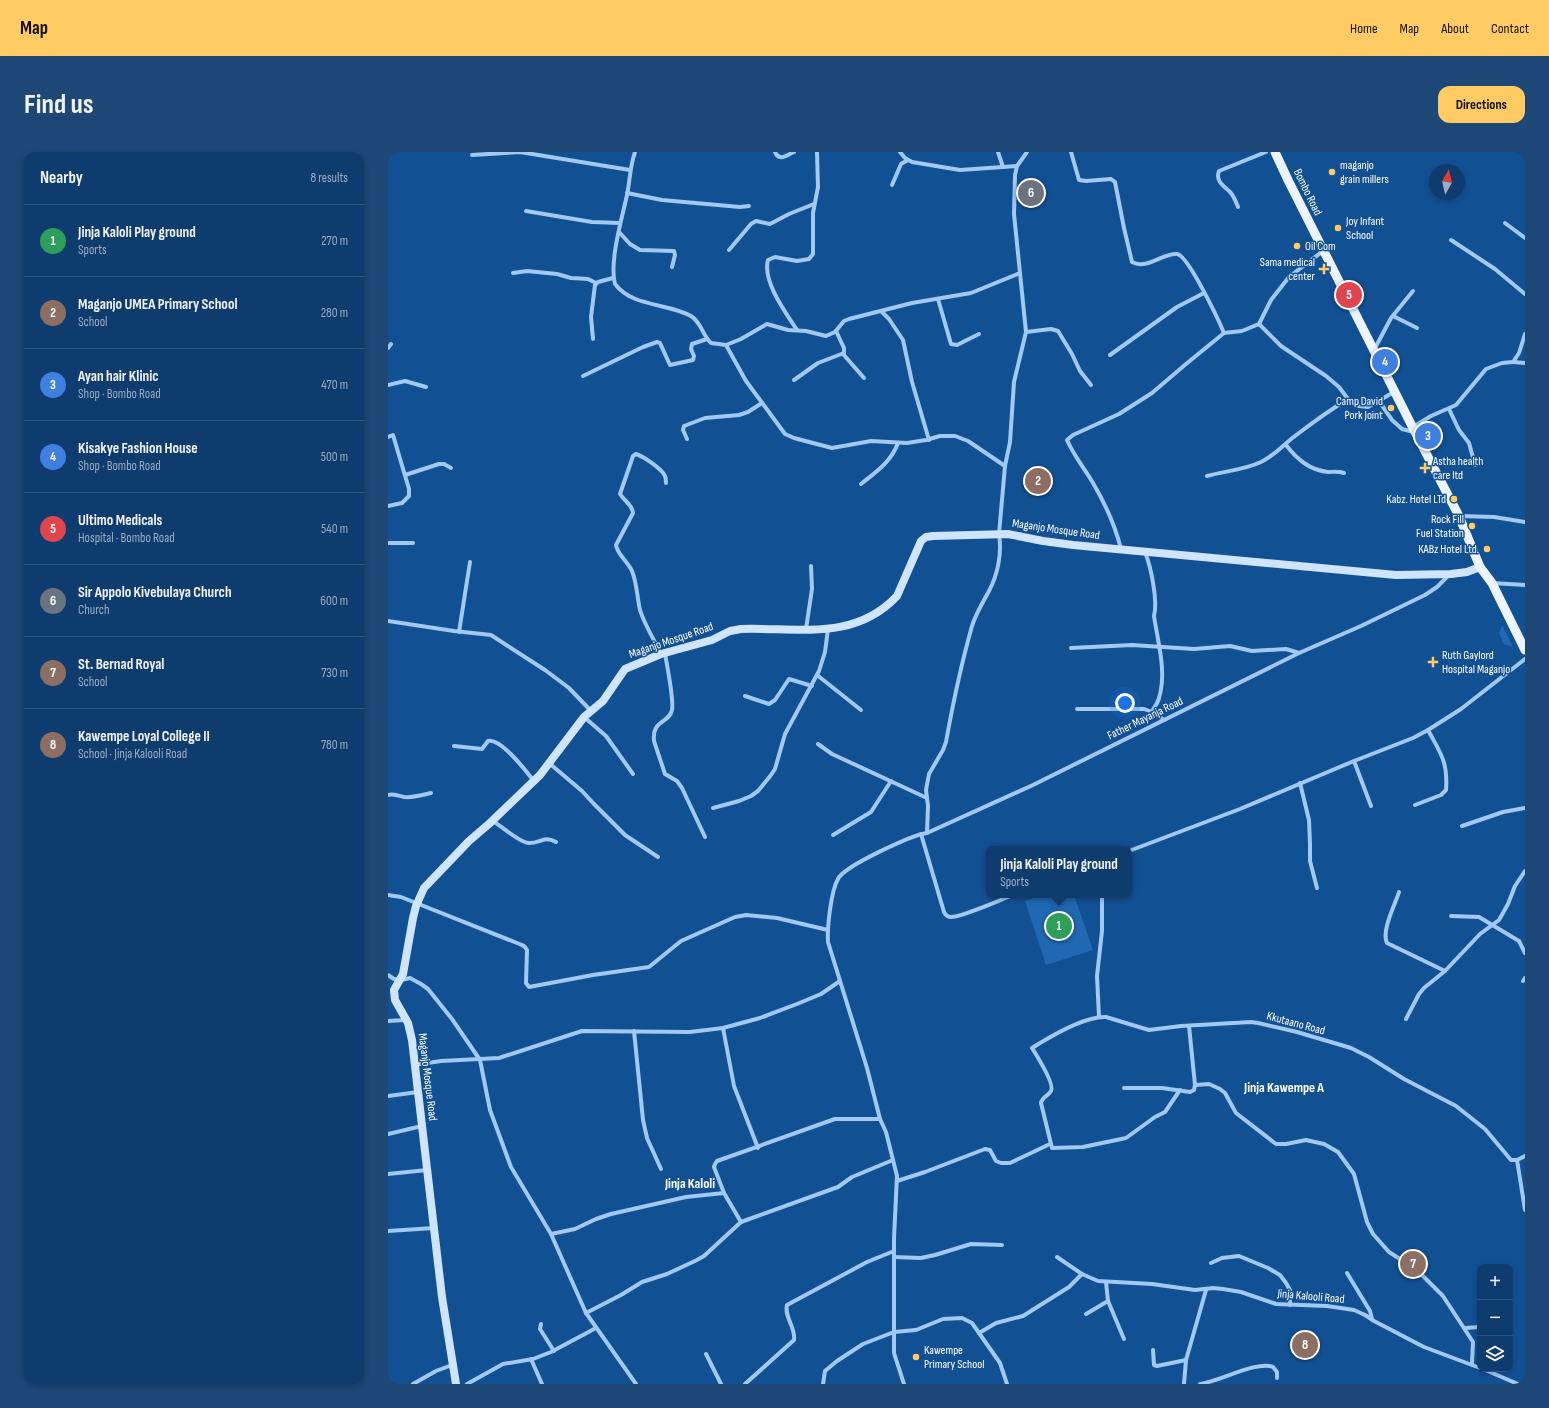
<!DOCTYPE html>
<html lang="en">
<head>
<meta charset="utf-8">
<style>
	body { margin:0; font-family:"Sofia Sans Condensed",sans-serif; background:#1c4777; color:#f1f3f6 }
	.controls { position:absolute; right:12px; bottom:12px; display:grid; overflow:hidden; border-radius:8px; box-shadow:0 2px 6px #0003 }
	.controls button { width:36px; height:36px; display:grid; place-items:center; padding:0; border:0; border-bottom:1px solid #2e5682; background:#0e3c6f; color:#f1f3f6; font:20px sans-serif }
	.compass { position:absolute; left:1041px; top:12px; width:36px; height:36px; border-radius:50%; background:#0e3c6f; box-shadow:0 2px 6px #0003; rotate:8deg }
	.you { position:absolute; left:737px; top:551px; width:14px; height:14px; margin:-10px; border:3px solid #fff; border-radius:50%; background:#1a73e8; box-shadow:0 0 0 6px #1a73e833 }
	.badge { display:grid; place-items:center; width:26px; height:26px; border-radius:50%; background:#ffcb62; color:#fff; font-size:13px; font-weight:700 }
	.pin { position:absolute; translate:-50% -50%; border:2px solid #fff; box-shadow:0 1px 4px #0006 }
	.popup { position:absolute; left:598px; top:694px; width:146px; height:52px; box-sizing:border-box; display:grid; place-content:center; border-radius:8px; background:#0e3c6f; filter:drop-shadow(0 1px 3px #0005); font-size:13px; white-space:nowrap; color:#9badc3 }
	.popup b { font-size:15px; color:#f1f3f6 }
	.popup::after { content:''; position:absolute; left:50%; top:100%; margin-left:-8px; border:8px solid transparent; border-top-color:#0e3c6f }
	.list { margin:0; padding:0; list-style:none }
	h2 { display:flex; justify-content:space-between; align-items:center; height:52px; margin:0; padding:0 16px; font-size:17px }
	h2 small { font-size:13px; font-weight:400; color:#9badc3 }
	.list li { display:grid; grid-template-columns:26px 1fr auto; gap:12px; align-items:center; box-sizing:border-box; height:72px; padding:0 16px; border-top:1px solid #2e5682 }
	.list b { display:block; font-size:15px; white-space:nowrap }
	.list p { margin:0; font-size:13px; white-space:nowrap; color:#9badc3 }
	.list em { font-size:13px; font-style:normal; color:#9badc3 }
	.icon { flex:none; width:22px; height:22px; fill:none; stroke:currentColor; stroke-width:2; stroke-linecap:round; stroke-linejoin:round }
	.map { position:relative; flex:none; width:1137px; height:1232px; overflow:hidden; border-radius:12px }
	header { display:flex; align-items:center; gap:24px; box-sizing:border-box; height:56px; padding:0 20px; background:#ffcb62; color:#111 }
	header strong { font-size:19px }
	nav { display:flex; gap:22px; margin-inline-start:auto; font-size:14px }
	.intro { display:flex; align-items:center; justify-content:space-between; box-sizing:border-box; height:96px; padding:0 24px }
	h1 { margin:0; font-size:28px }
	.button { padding:10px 18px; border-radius:12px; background:#ffcb62; color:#111; font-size:14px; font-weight:700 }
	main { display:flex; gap:24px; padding:0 24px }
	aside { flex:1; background:#0e3c6f; border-radius:12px; box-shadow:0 2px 6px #0003 }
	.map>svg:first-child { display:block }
	.green { fill:#2068b1 }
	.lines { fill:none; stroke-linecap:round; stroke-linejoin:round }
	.street { stroke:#a0c9f3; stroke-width:4 }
	.secondary { stroke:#cfe5fd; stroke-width:8 }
	.primary { stroke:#ecf4ff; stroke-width:9 }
	.poi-dot { fill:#ffcb62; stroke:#125094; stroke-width:1.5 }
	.labels { text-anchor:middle; stroke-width:3; stroke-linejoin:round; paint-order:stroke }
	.poi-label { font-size:12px; fill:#fff; stroke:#125094; text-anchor:start }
	.street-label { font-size:12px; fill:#fff; stroke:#125094 }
	.quarter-label { font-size:14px; font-weight:bold; fill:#fff; stroke:#125094 }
</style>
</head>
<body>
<header>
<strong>Map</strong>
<nav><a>Home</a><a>Map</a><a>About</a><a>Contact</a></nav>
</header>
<div class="intro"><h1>Find us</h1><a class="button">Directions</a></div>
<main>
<aside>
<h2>Nearby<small>8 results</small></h2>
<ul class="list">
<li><span class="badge" style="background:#2e9e5b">1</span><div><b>Jinja Kaloli Play ground</b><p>Sports</p></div><em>270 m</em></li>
<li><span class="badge" style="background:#8d6e63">2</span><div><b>Maganjo UMEA Primary School</b><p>School</p></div><em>280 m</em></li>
<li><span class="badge" style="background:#3f7fe0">3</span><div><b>Ayan hair Klinic</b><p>Shop · Bombo Road</p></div><em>470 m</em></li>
<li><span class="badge" style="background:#3f7fe0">4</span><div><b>Kisakye Fashion House</b><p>Shop · Bombo Road</p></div><em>500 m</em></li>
<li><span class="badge" style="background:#e0444e">5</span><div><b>Ultimo Medicals</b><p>Hospital · Bombo Road</p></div><em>540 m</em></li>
<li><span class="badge" style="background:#6b7280">6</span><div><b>Sir Appolo Kivebulaya Church</b><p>Church</p></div><em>600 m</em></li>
<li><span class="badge" style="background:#8d6e63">7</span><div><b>St. Bernad Royal</b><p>School</p></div><em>730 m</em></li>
<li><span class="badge" style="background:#8d6e63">8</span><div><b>Kawempe Loyal College II</b><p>School · Jinja Kalooli Road</p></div><em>780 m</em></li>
</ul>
</aside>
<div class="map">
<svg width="1137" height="1232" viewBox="0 0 1137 1232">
	<rect width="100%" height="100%" fill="#125094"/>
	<g class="green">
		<path d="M1114,473L1125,495L1116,492L1111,481Z"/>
		<path d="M655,743H686L705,798L658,813L637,749Z"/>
	</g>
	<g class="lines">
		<g class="street">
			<path d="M247,0C242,14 242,28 239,43C234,66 221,110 227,132C244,155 280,151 303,164C314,171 314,183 323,191L338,193L358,229L397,282L406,286L444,296L483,289L519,291L538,288L552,284H567L580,289L617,314L611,382C614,401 610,422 601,439C595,450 588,461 584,474C573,513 565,551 558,590L555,598L541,622L538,638L540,654L539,681"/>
			<path d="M387,0C391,10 399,3 406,0"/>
			<path d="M512,0L517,6L524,10L572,18L629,14"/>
			<path d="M610,0L615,15"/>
			<path d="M683,0L691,28L698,29L723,27L727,30L736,76L744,110C759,118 774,101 789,102C800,103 831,169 836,181"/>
			<path d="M84,3L132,0L242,18"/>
			<path d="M504,33L513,12L520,8"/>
			<path d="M239,41L274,48L352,55L361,54"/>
			<path d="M850,55C848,50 846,44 842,40C836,34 827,29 831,19L878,0"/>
			<path d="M138,59L204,70L232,71"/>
			<path d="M1117,71L1137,86"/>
			<path d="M231,80L242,92L252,98L286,99L287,103L284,115"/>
			<path d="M1063,88L1107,117L1137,142"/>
			<path d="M341,98L363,72L368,69L382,72L401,62L426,52"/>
			<path d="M125,121L139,119L169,122L183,126L200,127L208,131"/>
			<path d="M550,147L563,192L569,193L591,182"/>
			<path d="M494,160L501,167L515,188L524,230L541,288"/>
			<path d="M1005,164L1029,176"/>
			<path d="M871,172L893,194L938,224L951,235L960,247L971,254L980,255L1006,240"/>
			<path d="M409,178C398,161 374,129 380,108L387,105L409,109L421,107L425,102V61L430,35L429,0"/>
			<path d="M638,180L663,177L670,179L684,202L692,219L703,233"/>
			<path d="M205,187L203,165L207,133L210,130L225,126"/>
			<path d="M338,193L353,187L379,172L400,178L418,179L438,184L447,180L456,169L461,167L524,151L583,141L632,121"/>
			<path d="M0,196L3,192"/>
			<path d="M986,198L1003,166L1025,139"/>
			<path d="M455,202L476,226"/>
			<path d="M722,203L789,155L816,141"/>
			<path d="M1125,210L1137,211"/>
			<path d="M195,224L255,195L269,190L272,191L282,213L305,208L306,204L303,197L304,192L319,187"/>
			<path d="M406,228L430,211L456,201V196L448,179"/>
			<path d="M0,233L17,229L38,235"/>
			<path d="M991,249L1004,268L1014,277L1026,280"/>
			<path d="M1061,257L1071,278L1081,291L1087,313"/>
			<path d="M1025,275L1043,264L1068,253L1098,217L1114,211L1125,210L1131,201L1137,182"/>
			<path d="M0,285L5,283L21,337V344L14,351L0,354"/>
			<path d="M299,287L295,278L296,274L317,266L351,263L360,260L374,251"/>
			<path d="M898,293C909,307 921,318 940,320C945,320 950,319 956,321"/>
			<path d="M617,314L622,290L626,230L638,180L626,62L627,23L629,14L639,0"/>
			<path d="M17,323L51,312H56L63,316"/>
			<path d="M819,324C837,319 856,318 873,310C886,304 895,293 907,284C924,271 942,258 960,247"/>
			<path d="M473,332C488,320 503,310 510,291"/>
			<path d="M1072,364L1106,365L1137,370"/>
			<path d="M0,391H25"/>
			<path d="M733,397C727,373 718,353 705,331C697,317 686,304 679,288L685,283L731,262L764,241L798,212L836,181L854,179L871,172L883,148L901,125L935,99"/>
			<path d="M757,400C763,415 770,449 766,464C770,491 779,520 771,546C770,551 766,555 764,560"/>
			<path d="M1104,431L1137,433"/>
			<path d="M0,469L66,479L103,483L157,518L181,536L203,559"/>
			<path d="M418,477L424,437L423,414"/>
			<path d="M71,480L82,410"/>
			<path d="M683,496L744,493L806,497L842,494L864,499L898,497L911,501"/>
			<path d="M277,501C279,515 286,546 284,558C281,572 264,567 266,589L277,622L289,629L294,636L317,685"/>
			<path d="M273,502C266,487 257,474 252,458C249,445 249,431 244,419C240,410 229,402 228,393L245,361C244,352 237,350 232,342L245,304L248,302C255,304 274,317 277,324C278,326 278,329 278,331"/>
			<path d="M429,523L473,558"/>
			<path d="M357,544L381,552L387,548L401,527L424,534"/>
			<path d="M689,557H756L764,560L776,568"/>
			<path d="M196,565L218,584L245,622"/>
			<path d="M430,592L444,602L539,646"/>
			<path d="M66,594L94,597L100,589C113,586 138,619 146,629"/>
			<path d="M966,609L983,654"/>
			<path d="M161,611L194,639L206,652L237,683L270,705"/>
			<path d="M912,631L921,668L922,692V709L929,736"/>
			<path d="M0,643C5,641 10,644 16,645C25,646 34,643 43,641"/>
			<path d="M1027,653L1053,643L1058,638C1060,610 1053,602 1040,578"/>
			<path d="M325,656L351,649L363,644L370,639L383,623L387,617L397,582L431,519L437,500L440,477"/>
			<path d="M105,669C113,674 131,690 140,691C152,692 155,683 168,690"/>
			<path d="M1074,674L1115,660L1137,656"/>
			<path d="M533,682L556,760C557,762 559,765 563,765C574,765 612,748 625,743"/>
			<path d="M445,683L483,660L503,629"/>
			<path d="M741,699L852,657L966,609L1025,586L1040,578L1073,557L1137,507"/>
			<path d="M1011,740C1007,753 993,779 999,791L1057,819"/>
			<path d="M0,743L13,745L134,793L137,795L139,798L138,831L141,835L205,823L261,815L293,789L347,765L358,763L389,766L440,778"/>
			<path d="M1063,764L1091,765L1131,789L1137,801"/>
			<path d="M0,823L6,827L13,828L22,826L33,832L40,837L64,867L92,908L102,958L123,1015L163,1082L198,1161L248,1232"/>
			<path d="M1135,829L1137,826"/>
			<path d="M711,865L709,824L714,779V743"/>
			<path d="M1018,867L1031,842L1036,836L1057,819L1092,782L1111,768L1120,752L1127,734L1137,719"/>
			<path d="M0,869L18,868"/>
			<path d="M801,874L807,933L821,932L832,937L837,941L848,961L888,992H898L918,988L936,992L950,1000L966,1022L979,1070L985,1082L1001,1100L1029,1118L1055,1144L1085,1190L1084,1212"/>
			<path d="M335,876L346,934L370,996"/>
			<path d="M246,879L255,968L259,986L273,1017"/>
			<path d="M26,913L53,909L111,906L194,879L302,880L335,876L372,866L409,852L433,842L452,829"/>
			<path d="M736,936H774L802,940L806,938L807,933"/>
			<path d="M792,938L777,960L767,965L738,986L695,995L664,996L653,951C654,945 660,944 663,939C667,932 649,904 644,896C663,884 696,864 718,865L761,878L793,874L863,870L870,871L909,880L963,896L981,905L1016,927L1068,954L1097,977L1123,1008H1129L1137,1004"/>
			<path d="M0,944L30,940"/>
			<path d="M0,982L34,974"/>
			<path d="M1129,1008L1137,1058"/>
			<path d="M0,1022L39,1018"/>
			<path d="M509,1029L537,1020L597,997L602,998L608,1009L613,1011H622L662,992"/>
			<path d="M336,1041L326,1015L327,1012L329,1009L447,967H492"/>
			<path d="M0,1079L46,1076"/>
			<path d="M163,1082L187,1077L208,1067L223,1062L298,1045L336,1041L353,1070L450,1035L464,1025L505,1008"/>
			<path d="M506,1105L533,1106L547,1103L583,1092L614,1093"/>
			<path d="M669,1105L694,1122"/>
			<path d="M823,1111L834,1106L851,1104L880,1116L892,1123L898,1131L902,1138V1153"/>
			<path d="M959,1121L982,1159L984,1167"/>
			<path d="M720,1149L736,1187"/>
			<path d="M198,1161L233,1143L254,1130L279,1122L309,1108L316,1104L353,1070"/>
			<path d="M698,1162L720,1149L718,1130"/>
			<path d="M153,1172L152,1177L166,1199"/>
			<path d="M1077,1176L1092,1175"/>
			<path d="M591,1181L608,1171L635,1164L681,1135L694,1122L710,1129L764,1132L807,1138L825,1136L835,1137L853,1140L888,1152L939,1154L966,1158L977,1163L986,1169L1036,1195L1092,1216"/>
			<path d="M765,1198L766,1213L769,1214L798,1208"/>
			<path d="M318,1202L333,1232"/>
			<path d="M143,1207L154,1232"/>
			<path d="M1095,1217L1130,1232"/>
			<path d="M25,1232L48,1219L64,1213"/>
			<path d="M79,1232L115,1212L145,1207L163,1200L208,1176"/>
			<path d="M357,1232L406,1188C408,1176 396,1165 399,1153L479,1110L506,1099"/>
			<path d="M435,1232L437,1219L449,1209L475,1192L506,1180L528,1178L555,1167L574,1166L584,1171L612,1211L619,1232"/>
			<path d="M516,1232L506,1201V1086L509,1024L498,980L492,967L479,916L440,790C439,776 443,739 450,727C456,714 524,683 539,681L645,633L911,501L973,474L1037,443L1049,435L1061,423"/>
			<path d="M796,1232L798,1208L818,1138"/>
			<path d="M812,1232C830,1230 870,1208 885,1215L889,1220V1226"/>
		</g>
		<path class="secondary" d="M68,1232L54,1145L24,888L20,871L7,848L6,838L15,822L25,766L28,754L36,736L81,689L102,671L152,623L196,565L215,549L237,517L273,502L324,488L342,479L353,477C409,475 466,490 509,444L533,389L538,385L545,384L620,382L655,389L685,393L1008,423L1063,422L1079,420L1092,415"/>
		<path class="primary" d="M887,0L900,28L1027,280L1071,364L1092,415L1104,431L1137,498"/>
	</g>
	<g class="poi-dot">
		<circle cx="944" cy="20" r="4"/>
		<circle cx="950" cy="76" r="4"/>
		<circle cx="909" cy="94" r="4"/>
		<path d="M934 111h4v4h4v4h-4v4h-4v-4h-4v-4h4z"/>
		<circle cx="1003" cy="256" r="4"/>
		<path d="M1035 310h4v4h4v4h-4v4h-4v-4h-4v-4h4z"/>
		<circle cx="1066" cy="347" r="4"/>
		<circle cx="1084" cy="374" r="4"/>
		<circle cx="1099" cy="397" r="4"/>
		<path d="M1043 504h4v4h4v4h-4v4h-4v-4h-4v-4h4z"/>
		<circle cx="528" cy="1205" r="4"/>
	</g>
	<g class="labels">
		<g class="poi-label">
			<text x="952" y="17">maganjo<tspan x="952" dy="14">grain millers</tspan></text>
			<text x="958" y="73">Joy Infant<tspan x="958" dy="14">School</tspan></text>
			<text x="917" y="98">Oil Com</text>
			<text x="927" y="114" text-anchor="end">Sama medical<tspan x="927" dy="14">center</tspan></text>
			<text x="995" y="253" text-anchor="end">Camp David<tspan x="995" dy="14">Pork Joint</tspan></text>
			<text x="1045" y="313">Astha health<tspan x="1045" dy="14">care ltd</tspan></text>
			<text x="1058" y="351" text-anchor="end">Kabz. Hotel LTd</text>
			<text x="1076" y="371" text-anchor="end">Rock Fill<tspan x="1076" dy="14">Fuel Station</tspan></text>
			<text x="1091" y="401" text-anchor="end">KABz Hotel Ltd.</text>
			<text x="1054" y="507">Ruth Gaylord<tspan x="1054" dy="14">Hospital Maganjo</tspan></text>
			<text x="536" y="1202">Kawempe<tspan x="536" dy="14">Primary School</tspan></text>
		</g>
		<g class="street-label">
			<text transform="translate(920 40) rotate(64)" y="4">Bombo Road</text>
			<text transform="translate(668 377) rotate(8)" y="4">Maganjo Mosque Road</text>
			<text transform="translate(283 488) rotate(-19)" y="4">Maganjo Mosque Road</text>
			<text transform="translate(757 566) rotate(-26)" y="4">Father Mayanja Road</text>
			<text transform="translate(908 871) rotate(15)" y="4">Kkutaano Road</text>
			<text transform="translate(40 925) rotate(83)" y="4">Maganjo Mosque Road</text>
			<text transform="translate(923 1144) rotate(5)" y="4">Jinja Kalooli Road</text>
		</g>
		<g class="quarter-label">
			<text x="896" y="940">Jinja Kawempe A</text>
			<text x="302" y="1036">Jinja Kaloli</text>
		</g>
	</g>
</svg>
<div class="controls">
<button>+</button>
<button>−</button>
<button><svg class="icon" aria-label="layers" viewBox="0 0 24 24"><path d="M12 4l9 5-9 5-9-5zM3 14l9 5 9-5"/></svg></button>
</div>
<svg class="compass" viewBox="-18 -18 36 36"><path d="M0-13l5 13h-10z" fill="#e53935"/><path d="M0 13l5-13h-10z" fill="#9badc3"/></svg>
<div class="you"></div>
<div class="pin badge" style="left:671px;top:774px;background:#2e9e5b">1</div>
<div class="popup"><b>Jinja Kaloli Play ground</b>Sports</div>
<div class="pin badge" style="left:650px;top:329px;background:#8d6e63">2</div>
<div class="pin badge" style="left:1040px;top:284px;background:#3f7fe0">3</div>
<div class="pin badge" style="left:997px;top:210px;background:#3f7fe0">4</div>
<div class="pin badge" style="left:961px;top:143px;background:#e0444e">5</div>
<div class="pin badge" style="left:643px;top:41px;background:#6b7280">6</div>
<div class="pin badge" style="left:1025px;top:1112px;background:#8d6e63">7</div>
<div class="pin badge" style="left:917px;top:1193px;background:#8d6e63">8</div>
</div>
</main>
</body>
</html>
